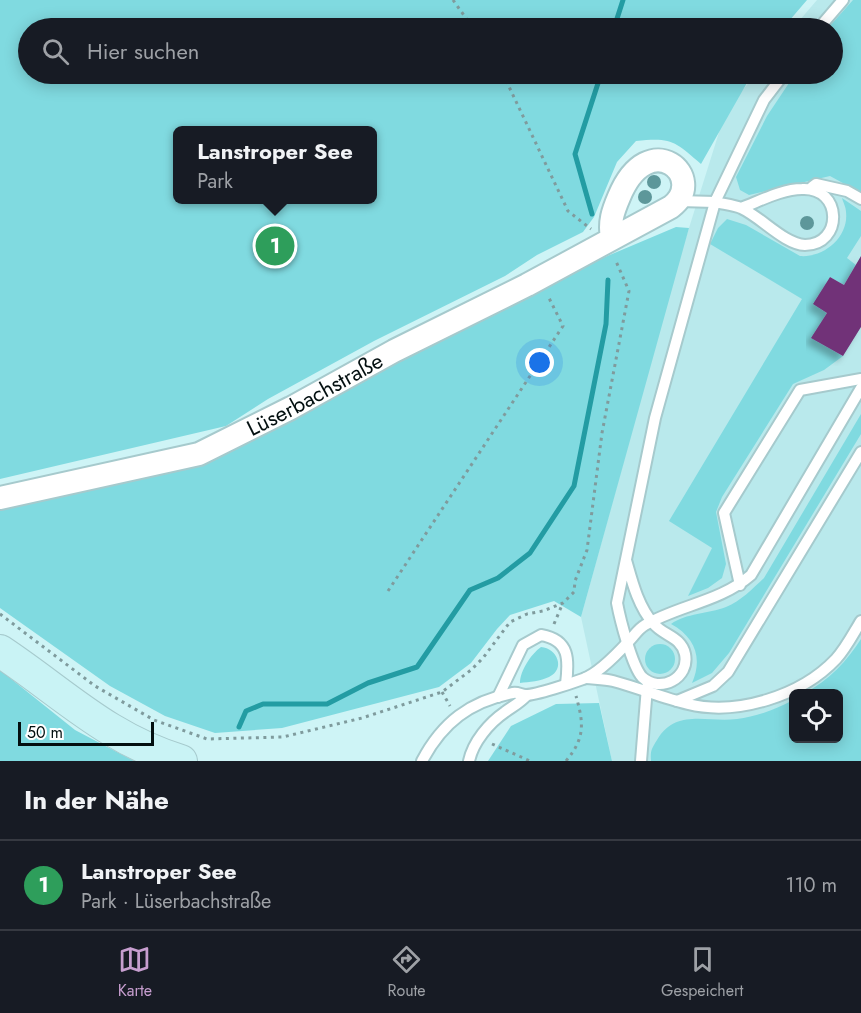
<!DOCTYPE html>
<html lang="de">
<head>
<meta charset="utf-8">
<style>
	body { margin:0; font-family:Jost,sans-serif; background:#20242c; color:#f1f3f6 }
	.controls { position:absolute; right:18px; bottom:18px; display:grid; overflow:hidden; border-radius:9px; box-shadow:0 3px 15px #0003 }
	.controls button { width:54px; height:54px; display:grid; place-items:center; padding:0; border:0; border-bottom:2px solid #363941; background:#171b24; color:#f1f3f6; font:30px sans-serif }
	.scale { position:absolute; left:18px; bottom:15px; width:136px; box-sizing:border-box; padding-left:6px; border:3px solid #030f10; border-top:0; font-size:16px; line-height:21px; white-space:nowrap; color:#030f10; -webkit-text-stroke:4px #fff; paint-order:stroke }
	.you { position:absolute; left:540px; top:363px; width:21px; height:21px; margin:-15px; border:4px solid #fff; border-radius:50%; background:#1a73e8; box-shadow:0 0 0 9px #1a73e833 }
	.badge { display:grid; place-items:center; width:39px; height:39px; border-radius:50%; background:#c79ecf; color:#fff; font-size:20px; font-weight:700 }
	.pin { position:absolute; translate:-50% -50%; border:3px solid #fff; box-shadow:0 2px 6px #0006 }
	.popup { position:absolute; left:173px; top:126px; width:204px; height:78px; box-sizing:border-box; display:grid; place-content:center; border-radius:9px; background:#171b24; filter:drop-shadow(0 2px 4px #0005); font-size:20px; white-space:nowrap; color:#9ea1a6 }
	.popup b { font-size:22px; color:#f1f3f6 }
	.popup::after { content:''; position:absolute; left:50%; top:100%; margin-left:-12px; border:12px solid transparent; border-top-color:#171b24 }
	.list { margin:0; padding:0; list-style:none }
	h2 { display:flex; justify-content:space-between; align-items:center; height:78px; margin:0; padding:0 24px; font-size:26px }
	h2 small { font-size:20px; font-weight:400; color:#9ea1a6 }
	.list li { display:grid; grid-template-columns:39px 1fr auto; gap:18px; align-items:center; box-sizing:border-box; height:90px; padding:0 24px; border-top:2px solid #363941 }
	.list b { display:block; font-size:22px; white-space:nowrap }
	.list p { margin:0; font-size:20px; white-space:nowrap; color:#9ea1a6 }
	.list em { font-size:20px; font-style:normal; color:#9ea1a6 }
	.icon { flex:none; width:33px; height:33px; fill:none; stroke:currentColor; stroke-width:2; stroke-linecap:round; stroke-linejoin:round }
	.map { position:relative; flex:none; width:861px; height:761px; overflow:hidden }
	.search { position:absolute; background:#171b24; box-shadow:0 3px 15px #0003; left:18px; right:18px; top:18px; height:66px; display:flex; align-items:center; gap:15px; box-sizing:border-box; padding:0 21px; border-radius:33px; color:#9ea1a6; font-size:22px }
	.sheet { height:168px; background:#171b24 }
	nav { display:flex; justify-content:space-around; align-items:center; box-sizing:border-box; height:84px; border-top:2px solid #363941; background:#171b24; font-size:16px; color:#9ea1a6 }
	nav a { display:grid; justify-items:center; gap:3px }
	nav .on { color:#c79ecf }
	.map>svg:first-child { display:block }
	.built { fill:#b9e9ec; fill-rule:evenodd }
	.green { fill:#80dae0; fill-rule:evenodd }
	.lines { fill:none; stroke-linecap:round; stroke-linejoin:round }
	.stream { stroke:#239ca3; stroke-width:5 }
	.building { fill:#713378; filter:url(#shadow) }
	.lane-casing { stroke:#a6cacd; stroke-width:14 }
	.street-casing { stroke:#a6cacd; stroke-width:26 }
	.secondary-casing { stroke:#a6cacd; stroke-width:34 }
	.path { stroke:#7f9b9d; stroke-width:3; stroke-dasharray:3 4.5; stroke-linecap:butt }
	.lane { stroke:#fff; stroke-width:10 }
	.street { stroke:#fff; stroke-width:22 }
	.secondary { stroke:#c9f3f5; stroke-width:32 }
	.tree { fill:#5d979a }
	.labels { text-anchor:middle; stroke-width:6; stroke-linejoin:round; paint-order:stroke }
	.street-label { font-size:22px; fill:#030f10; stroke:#fff }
</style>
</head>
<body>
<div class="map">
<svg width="861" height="761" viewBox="0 0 861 761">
	<defs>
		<filter id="shadow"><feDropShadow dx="-5.5" dy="5.5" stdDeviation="3" flood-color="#0004"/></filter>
	</defs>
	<rect width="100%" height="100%" fill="#cef4f6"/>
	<path class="built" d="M817,0H861V761H612L581,617L678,263L726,110L756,74H832V28H793ZM794,694H838V738H794Z"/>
	<g class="green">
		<path d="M0,0H807L783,28H28V74H752L701,164C675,141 671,137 636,141L617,162L594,217L583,232L537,255L505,276L374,341L268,399L226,426L0,479ZM178,130H372V200H178Z"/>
		<path d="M853,0H861V193L830,176L749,195L740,190L736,177L767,116L795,74H832V28H828Z"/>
		<path d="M842,198L861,211V236L847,258L856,265L844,285L830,277L814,304L827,313L812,338L843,356L824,370L793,384L722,497L716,512L726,564L722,578L708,588L688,596L712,548L669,521L802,299L710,244L718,228L727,219L746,225L800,256C824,258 849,237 846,212C846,207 843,202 842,198Z"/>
		<path d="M676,227L689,228L581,617L554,601L510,615L497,629L471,663L439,687L282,728L215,733L165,716L110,686L0,608V509L206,461L267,433L372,372L579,268Z"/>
		<path d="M861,414V434L729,653L712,673L692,683C703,658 695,637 671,624C686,613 708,614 726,607C741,601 752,589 764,578Z"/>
		<path d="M861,639V761H651C650,751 652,748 657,740C676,708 707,723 737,719C756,717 777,709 793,700L794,738H838V694L805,693C828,681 848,660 861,639Z"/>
		<circle cx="660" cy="659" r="15"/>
		<path d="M541,647C557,648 566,669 549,677C541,681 529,682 520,683C520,671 531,654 541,647Z"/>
		<path d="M0,670L75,730L134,761H0Z"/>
		<path d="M599,703L612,761H488L511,726L556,704Z"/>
	</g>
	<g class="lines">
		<g class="stream">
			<path d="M614,28L623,0"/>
			<path d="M592,214L575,154L601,74"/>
			<path d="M239,727L246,711L263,704H327L368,683L417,667L470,590L498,578L530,553L574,486L606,324L608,280"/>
		</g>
	</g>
	<path class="building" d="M861,256V327L843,356L811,338L827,313L813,304L830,277L844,285Z"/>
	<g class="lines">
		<defs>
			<g id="lane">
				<path d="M819,28L843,0"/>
				<path d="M812,187L816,184L847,191L861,199"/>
				<path d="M679,201L715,202L764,100L784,74"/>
				<path d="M626,560C632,581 638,606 653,623C663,636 681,636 685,654C690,678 660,694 642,677C632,666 620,619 617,603L655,418L715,202C723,204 733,205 741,208C761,217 784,244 805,245C843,245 843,187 802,189C782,189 760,201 741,208"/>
				<path d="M740,585L724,513L800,390L861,379"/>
				<path d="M586,678C595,679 605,679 613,681C639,688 663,698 688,704C737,716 801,696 836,659C846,648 853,634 861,621"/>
				<path d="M498,697L523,645L541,635C570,640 569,660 566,684"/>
				<path d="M677,701L713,686L728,672L861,452"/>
				<path d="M422,761C442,723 470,701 513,693C518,692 521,695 526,695C536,695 572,683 583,679C598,674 618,653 629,641C634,636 638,629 645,625C679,605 720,602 751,575L861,388"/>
				<path d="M469,761C473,742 489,723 505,712C513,706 520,703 527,695"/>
				<path d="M641,761L647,687"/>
			</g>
			<g id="street">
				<path id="s1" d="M0,498L199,454L291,408L394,351L527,285L671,207C709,178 649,124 619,197C613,211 609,222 612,238"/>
			</g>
			<path id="secondary" d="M0,651C62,692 107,739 181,761"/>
		</defs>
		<use href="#lane" class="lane-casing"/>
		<use href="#street" class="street-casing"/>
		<use href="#secondary" class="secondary-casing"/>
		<g class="path">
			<path d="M453,0L473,28"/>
			<path d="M503,74L568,211L591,229"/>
			<path d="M388,591L563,326L548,296"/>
			<path d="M0,614L95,686L154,720L207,739L283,737L362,718L442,692L471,670L483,658L510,622L527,614L543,611L563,603L574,592L575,581L587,550L602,433L629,291L615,259"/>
			<path d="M554,624L562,605"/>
			<path d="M442,692L450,706"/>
			<path d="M492,744L530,761"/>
			<path d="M566,761C585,738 584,724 576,696"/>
		</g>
		<use href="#lane" class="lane"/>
		<use href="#street" class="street"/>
		<use href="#secondary" class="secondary"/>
	</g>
	<g class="tree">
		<circle cx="654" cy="182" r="7"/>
		<circle cx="645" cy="197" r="7"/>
		<circle cx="807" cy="223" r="7"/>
	</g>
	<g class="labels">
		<g class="street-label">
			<text dy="8" stroke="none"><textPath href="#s1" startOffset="334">Lüserbachstraße</textPath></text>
		</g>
	</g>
</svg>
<div class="controls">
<button><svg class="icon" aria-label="locate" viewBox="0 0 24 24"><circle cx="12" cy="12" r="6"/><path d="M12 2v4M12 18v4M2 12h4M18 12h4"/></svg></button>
</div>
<div class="scale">50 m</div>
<div class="you"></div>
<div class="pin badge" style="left:275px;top:246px;background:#2e9e5b">1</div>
<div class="popup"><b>Lanstroper See</b>Park</div>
<div class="search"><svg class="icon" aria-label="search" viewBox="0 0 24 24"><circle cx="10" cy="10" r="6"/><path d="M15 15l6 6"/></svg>Hier suchen</div>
</div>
<section class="sheet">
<h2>In der Nähe<small></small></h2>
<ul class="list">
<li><span class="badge" style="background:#2e9e5b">1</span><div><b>Lanstroper See</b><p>Park · Lüserbachstraße</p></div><em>110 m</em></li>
</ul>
</section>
<nav>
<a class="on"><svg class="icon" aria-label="map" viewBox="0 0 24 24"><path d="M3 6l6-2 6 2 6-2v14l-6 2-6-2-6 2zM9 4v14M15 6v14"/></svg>Karte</a>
<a><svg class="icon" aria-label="directions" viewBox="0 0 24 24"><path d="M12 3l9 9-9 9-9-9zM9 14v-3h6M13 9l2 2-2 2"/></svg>Route</a>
<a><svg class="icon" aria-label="saved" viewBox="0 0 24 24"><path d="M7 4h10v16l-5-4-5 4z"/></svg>Gespeichert</a>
</nav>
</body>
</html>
